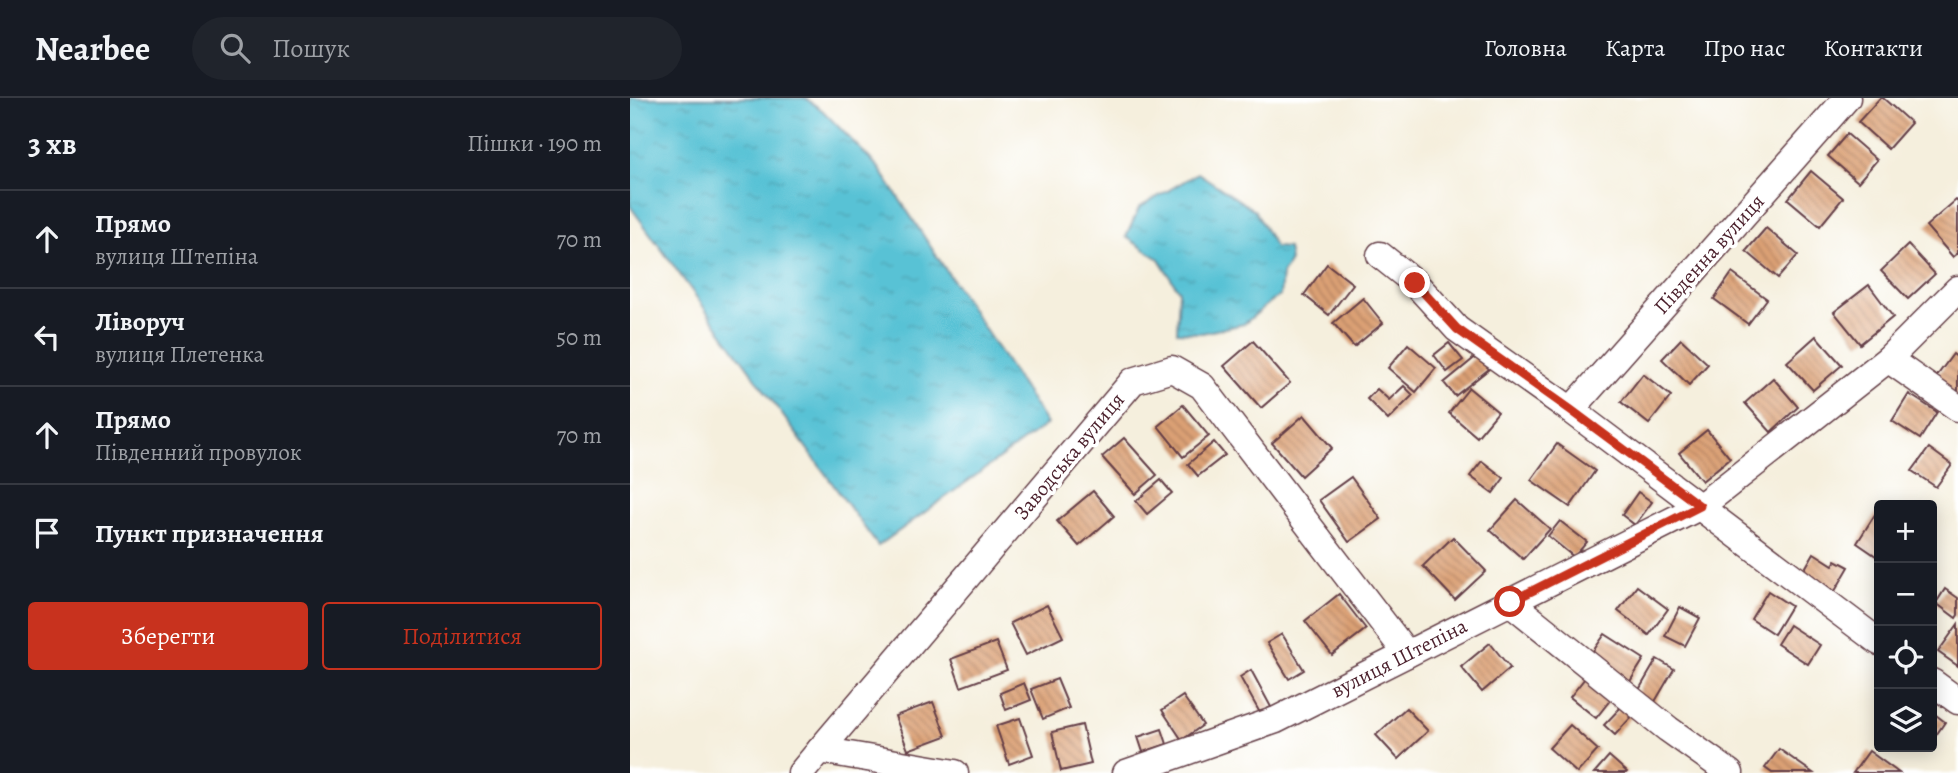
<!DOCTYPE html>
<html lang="uk">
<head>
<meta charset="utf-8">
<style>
	body { margin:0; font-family:Alegreya,serif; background:#20242c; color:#f1f3f6 }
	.controls { position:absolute; right:21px; bottom:21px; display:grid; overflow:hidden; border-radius:7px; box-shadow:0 4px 18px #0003 }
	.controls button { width:63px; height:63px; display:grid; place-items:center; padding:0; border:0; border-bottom:2px solid #363941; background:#171b24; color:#f1f3f6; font:35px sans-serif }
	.stop { position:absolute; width:21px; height:21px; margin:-16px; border:5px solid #c8321e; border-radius:50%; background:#fff }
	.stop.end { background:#c8321e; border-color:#fff; box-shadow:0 2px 7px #0008 }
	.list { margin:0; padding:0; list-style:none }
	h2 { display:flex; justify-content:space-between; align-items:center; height:91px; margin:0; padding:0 28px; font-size:30px }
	h2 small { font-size:23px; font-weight:400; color:#9ea1a6 }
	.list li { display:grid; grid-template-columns:46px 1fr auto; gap:21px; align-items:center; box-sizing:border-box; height:98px; padding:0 28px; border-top:2px solid #363941 }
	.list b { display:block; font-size:26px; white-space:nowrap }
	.list p { margin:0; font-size:23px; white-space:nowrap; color:#9ea1a6 }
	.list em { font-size:23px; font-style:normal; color:#9ea1a6 }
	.actions { display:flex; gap:14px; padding:21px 28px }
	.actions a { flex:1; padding:16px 0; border:2px solid #c8321e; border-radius:7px; text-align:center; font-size:24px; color:#c8321e }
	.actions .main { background:#c8321e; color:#fff }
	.icon { flex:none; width:38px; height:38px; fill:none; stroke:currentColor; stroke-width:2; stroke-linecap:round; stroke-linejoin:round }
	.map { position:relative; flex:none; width:1328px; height:675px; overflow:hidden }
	header { display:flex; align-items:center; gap:42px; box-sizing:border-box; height:98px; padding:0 35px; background:#171b24; border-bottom:2px solid #363941 }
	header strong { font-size:33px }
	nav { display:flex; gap:38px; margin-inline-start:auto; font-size:24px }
	.search { width:490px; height:63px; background:#20242c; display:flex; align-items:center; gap:18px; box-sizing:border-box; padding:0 24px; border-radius:38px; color:#9ea1a6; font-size:26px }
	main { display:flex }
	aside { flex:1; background:#171b24 }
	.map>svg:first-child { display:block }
	.water { fill:url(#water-ripples); stroke:#527080; stroke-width:2 }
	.building { fill:url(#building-back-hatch) }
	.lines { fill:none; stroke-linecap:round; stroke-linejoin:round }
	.minor-casing { stroke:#643e46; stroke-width:29 }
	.minor { stroke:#fff; stroke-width:26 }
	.route { stroke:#c8321e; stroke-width:9 }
	.labels { text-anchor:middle; stroke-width:7; stroke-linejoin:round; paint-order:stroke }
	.street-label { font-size:21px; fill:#4a1f2b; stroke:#fff }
</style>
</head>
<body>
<header>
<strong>Nearbee</strong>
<div class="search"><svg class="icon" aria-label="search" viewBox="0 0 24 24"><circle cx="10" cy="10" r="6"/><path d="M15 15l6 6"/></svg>Пошук</div>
<nav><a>Головна</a><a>Карта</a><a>Про нас</a><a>Контакти</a></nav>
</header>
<main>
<aside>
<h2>3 хв<small>Пішки · 190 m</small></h2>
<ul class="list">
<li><svg class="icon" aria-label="ahead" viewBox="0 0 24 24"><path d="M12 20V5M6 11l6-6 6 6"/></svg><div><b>Прямо</b><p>вулиця Штепіна</p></div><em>70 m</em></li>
<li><svg class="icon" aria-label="left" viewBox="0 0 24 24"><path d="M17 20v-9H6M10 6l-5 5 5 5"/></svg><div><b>Ліворуч</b><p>вулиця Плетенка</p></div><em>50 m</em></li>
<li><svg class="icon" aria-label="ahead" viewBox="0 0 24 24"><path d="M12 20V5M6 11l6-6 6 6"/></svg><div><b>Прямо</b><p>Південний провулок</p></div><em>70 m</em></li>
<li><svg class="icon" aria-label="arrive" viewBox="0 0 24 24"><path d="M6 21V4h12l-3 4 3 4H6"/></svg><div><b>Пункт призначення</b></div></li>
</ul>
<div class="actions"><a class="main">Зберегти</a><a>Поділитися</a></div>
</aside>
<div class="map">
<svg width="1328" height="675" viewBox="0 0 1328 675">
	<defs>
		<pattern id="water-ripples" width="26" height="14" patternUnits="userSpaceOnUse" patternTransform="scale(1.75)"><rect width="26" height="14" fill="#59c2d5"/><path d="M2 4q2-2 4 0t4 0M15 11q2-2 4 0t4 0" fill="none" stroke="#4fa6b7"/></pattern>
		<pattern id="building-back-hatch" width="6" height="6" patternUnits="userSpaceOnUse" patternTransform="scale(1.75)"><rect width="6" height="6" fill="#dba075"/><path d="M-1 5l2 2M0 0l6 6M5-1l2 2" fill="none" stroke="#b48260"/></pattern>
	</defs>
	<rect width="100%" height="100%" fill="#fff"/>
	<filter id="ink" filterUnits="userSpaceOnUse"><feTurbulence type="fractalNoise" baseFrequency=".0143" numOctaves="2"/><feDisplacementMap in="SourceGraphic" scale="14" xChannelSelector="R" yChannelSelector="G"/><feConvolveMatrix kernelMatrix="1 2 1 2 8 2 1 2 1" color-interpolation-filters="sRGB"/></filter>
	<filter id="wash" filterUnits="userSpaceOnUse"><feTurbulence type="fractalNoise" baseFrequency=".00686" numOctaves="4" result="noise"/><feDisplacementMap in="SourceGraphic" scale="28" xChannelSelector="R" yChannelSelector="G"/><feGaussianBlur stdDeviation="1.57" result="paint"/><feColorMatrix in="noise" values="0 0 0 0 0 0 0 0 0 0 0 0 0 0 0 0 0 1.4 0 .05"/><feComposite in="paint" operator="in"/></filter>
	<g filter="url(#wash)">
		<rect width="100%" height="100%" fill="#f5efdd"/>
		<g class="water">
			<path d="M0,0H175L192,12L249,70L417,326L248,448L0,108Z"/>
			<path d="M568,75L625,113L645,149L658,150L660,163L652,176L650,198L639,205L614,226L572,235L547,234L549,193L529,161L496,139L509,110Z"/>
		</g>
		<g id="blocks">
			<g class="building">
				<path d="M1250,0H1253L1281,25L1258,51L1228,24Z"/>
				<path d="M1217,36L1247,62L1228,84L1198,58Z"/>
				<path d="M1181,73L1213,100L1190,128L1158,101Z"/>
				<path d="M1326,102L1328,104V155L1323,159L1296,128Z"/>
				<path d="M1136,130L1168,157L1148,180L1116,153Z"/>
				<path d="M1278,147L1305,176L1278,201L1251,173Z"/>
				<path d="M697,166L723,186L699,217L674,197Z"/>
				<path d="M1102,175L1137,201L1118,226L1084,201Z"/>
				<path d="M1239,187L1263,219L1230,246L1204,214Z"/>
				<path d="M733,200L753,225L724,249L703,225Z"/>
				<path d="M1186,238L1212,267L1183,292L1157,264Z"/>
				<path d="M1051,241L1078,266L1059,287L1032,261Z"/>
				<path d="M623,243L660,285L631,310L594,268Z"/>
				<path d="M819,245L833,262L817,274L804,257Z"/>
				<path d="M778,246L806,270L786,294L758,270Z"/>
				<path d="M1323,256L1328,260V299L1304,282Z"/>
				<path d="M848,257L859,271L825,298L814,285Z"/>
				<path d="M1013,276L1041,298L1019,326L991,304Z"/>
				<path d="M1143,280L1168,309L1141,334L1115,305Z"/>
				<path d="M774,288L783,297L758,322L737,301L747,291L759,302Z"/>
				<path d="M839,290L868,314L847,339L819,315Z"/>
				<path d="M1279,296L1307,314L1290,341L1262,323Z"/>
				<path d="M553,307L579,338L553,359L528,328Z"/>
				<path d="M674,317L702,350L671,378L642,345Z"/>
				<path d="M1077,332L1100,360L1072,383L1049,355Z"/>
				<path d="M494,340L527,377L505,396L472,359Z"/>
				<path d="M584,344L595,357L568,378L558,366Z"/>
				<path d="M927,346L965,373L940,409L901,382Z"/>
				<path d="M1299,350L1322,367L1306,389L1282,373Z"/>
				<path d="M852,363L874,380L863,395L840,378Z"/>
				<path d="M721,379L751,421L719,444L689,402Z"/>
				<path d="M531,382L542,395L517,416L506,403Z"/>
				<path d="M463,393L484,418L449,448L427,423Z"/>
				<path d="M1008,394L1022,404L1005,427L992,417Z"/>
				<path d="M887,402L920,431L893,461L860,432Z"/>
				<path d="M1249,410V460L1227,445Z"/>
				<path d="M930,423L957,444L944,459L918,438Z"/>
				<path d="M823,439L856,473L825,502L793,468Z"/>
				<path d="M1184,455L1203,467L1206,462L1219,469L1205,493L1173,474Z"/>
				<path d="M1007,488L1038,511L1019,537L988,513Z"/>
				<path d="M1315,491L1328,500V517L1326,520L1306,505Z"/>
				<path d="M1138,493L1161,508L1144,536L1121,521Z"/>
				<path d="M709,496L736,531L702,557L675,523Z"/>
				<path d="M417,507L433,539L396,557L380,525Z"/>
				<path d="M1050,509L1070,520L1055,548L1035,538Z"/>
				<path d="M1328,526V568L1308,554Z"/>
				<path d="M1159,527L1190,547L1178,566L1147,546Z"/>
				<path d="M652,536L674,572L659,581L637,545Z"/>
				<path d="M975,536L1014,561L999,585L959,559Z"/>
				<path d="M366,544L377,572L331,589L321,561Z"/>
				<path d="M860,545L880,570L852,594L831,569Z"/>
				<path d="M1027,561L1044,571L1023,607L1006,597Z"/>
				<path d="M621,572L641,609L630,615L610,579Z"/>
				<path d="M955,580L981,601L966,620L940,599Z"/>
				<path d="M427,581L439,610L413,621L401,591Z"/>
				<path d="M394,585L401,602L376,612L370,595Z"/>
				<path d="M553,598L573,627L552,642L532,612Z"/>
				<path d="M303,604L316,638L278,652L265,618Z"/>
				<path d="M994,606L1004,616L985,637L974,627Z"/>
				<path d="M776,610L798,633L768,661L746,637Z"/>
				<path d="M1302,614L1315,624L1302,643Z"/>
				<path d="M390,620L403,657L379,666L366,628Z"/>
				<path d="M452,627L461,666L431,673L422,634Z"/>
				<path d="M940,627L968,652L947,675L919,650Z"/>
				<path d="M532,631L537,646L513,654L508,639Z"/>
				<path d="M1149,651L1183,675H1142L1135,670Z"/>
				<path d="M1239,653L1269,675H1223Z"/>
				<path d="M979,658L997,674L996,675H964Z"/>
			</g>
		</g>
	</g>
	<g filter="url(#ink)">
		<use href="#blocks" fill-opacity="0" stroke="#643e46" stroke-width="2"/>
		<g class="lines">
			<defs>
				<g id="minor">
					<path d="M750,157L785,185L827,231L941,312L1249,544"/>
					<path d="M1258,261L1328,310"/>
					<path d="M941,312L1217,0"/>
					<path d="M880,504L1038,631L1100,675"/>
					<path d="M1302,584L1328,603"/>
					<path d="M190,652L503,283L542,271L572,288L777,556"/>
					<path d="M171,675L190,652L325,675"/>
					<path d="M496,675L646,622L1071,408L1258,261L1328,191"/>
				</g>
			</defs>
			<use href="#minor" class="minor-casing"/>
			<use href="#minor" class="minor"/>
		</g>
	</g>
	<g class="lines" filter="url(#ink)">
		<path class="route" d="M785,185L827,231L941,312L1070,408L880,504"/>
	</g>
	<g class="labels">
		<g class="street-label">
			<text transform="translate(1079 156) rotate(-48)" y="7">Південна вулиця</text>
			<text transform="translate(439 358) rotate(-50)" y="7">Заводська вулиця</text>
			<text transform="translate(769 560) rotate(-27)" y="7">вулиця Штепіна</text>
		</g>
	</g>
</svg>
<div class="controls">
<button>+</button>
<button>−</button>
<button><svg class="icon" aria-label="locate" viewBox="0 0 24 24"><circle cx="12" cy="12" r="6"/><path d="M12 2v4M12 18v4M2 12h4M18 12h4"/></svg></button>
<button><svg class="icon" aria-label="layers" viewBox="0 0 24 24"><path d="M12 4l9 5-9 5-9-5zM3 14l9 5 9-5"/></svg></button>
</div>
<div class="stop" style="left:880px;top:504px"></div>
<div class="stop end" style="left:785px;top:185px"></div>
</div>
</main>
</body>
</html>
